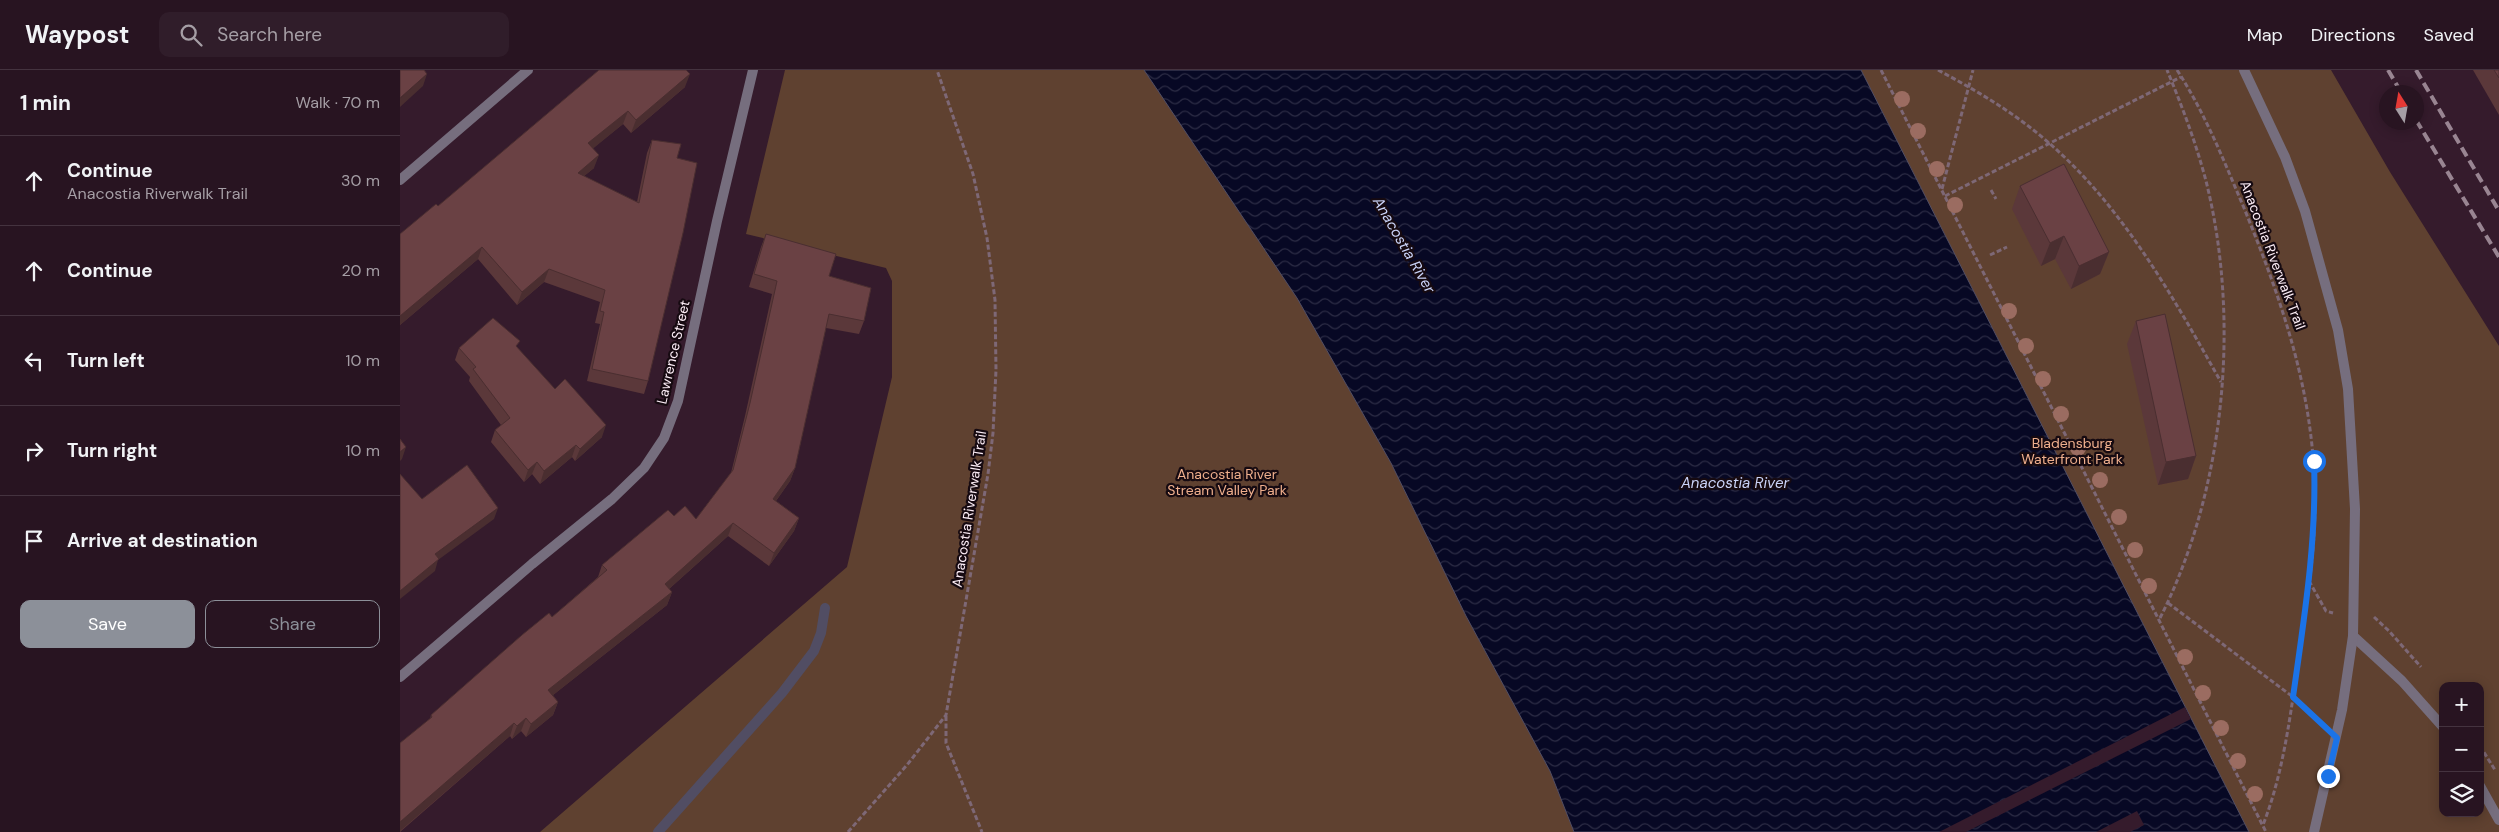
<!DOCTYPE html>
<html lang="en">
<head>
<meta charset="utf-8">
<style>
	body { margin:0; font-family:"DM Sans",sans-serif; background:#301d2a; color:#f1f3f6 }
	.controls { position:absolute; right:15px; bottom:15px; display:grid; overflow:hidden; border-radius:10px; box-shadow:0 2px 12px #0003 }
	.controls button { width:45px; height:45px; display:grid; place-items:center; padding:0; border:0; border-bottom:1px solid #44333f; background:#281421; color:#f1f3f6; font:25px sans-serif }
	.compass { position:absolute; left:1979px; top:15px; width:45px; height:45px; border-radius:50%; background:#281421; box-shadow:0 2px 12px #0003; rotate:349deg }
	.stop { position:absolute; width:15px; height:15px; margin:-11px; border:4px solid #1a73e8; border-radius:50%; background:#fff }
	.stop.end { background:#1a73e8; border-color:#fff; box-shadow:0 1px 5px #0008 }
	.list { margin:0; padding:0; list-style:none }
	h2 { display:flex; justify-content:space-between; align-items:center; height:65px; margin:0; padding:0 20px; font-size:21px }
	h2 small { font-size:16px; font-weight:400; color:#a59ea5 }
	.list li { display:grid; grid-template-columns:32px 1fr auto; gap:15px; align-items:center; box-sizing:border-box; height:90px; padding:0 20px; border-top:1px solid #44333f }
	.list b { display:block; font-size:19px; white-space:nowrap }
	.list p { margin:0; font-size:16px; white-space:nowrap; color:#a59ea5 }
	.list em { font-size:16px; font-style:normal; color:#a59ea5 }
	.actions { display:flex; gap:10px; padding:15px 20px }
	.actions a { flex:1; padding:11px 0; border:1px solid #8c9099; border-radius:10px; text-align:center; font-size:18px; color:#8c9099 }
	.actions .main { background:#8c9099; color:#fff }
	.icon { flex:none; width:28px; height:28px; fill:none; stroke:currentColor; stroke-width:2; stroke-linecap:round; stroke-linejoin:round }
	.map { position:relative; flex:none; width:2099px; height:762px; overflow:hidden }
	header { display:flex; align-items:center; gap:30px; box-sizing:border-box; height:70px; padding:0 25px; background:#281421; border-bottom:1px solid #44333f }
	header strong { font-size:24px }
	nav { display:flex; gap:28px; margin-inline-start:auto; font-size:18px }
	.search { width:350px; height:45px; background:#301d2a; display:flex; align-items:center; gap:12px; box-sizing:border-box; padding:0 18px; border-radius:10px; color:#a59ea5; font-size:19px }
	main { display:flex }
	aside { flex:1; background:#281421 }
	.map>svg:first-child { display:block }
	.green { fill:#5f4130; fill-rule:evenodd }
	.water { fill:url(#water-waves); stroke:#514d63 }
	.pier { fill:#351b2c }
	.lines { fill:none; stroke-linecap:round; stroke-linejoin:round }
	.stream { stroke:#514d63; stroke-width:10 }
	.path { stroke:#7e6876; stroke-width:3; stroke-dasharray:5 2.5; stroke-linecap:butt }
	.lane { stroke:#766e7e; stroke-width:10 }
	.street { stroke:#766e7e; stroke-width:10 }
	.rail { stroke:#998592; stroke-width:4; stroke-dasharray:10 5; stroke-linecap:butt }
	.tree { fill:#9b6c61 }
	.wall { fill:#5b383a }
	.shaded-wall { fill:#4a2e30 }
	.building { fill:#6a4144; stroke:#4a2e30 }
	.route { stroke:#1a73e8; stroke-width:6 }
	.labels { text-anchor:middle; stroke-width:4.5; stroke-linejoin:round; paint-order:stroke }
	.street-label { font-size:14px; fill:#fdeef7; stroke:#160a11 }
	.park-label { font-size:14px; fill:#efaf8d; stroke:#160a11 }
	.water-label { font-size:15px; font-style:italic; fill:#cad3f8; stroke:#160a11 }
</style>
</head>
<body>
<header>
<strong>Waypost</strong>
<div class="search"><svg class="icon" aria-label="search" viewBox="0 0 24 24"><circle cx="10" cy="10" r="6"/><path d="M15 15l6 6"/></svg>Search here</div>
<nav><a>Map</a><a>Directions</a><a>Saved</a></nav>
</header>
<main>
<aside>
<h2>1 min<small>Walk · 70 m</small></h2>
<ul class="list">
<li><svg class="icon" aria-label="ahead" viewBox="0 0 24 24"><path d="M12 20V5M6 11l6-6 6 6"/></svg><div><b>Continue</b><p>Anacostia Riverwalk Trail</p></div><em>30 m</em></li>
<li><svg class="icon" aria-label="ahead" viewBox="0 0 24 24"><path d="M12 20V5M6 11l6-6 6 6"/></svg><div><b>Continue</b></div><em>20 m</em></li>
<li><svg class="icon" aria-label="left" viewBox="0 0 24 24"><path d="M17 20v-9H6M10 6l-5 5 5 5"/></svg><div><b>Turn left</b></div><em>10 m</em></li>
<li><svg class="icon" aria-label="right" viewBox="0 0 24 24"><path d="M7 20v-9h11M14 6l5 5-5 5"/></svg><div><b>Turn right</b></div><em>10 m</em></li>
<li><svg class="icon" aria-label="arrive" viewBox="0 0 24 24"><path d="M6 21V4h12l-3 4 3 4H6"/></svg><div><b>Arrive at destination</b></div></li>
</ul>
<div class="actions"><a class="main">Save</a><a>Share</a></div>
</aside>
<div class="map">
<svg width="2099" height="762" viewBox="0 0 2099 762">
	<defs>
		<pattern id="water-waves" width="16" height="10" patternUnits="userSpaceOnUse" patternTransform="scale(1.25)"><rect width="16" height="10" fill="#070824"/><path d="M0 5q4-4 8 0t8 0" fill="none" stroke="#2c2c45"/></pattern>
	</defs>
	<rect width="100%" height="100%" fill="#351b2c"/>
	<path class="green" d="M385,0H1931L1990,102L2099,276V762H140L447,497L492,307V211L486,198L346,164ZM2043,616H2080V743H2043Z"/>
	<path class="water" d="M744,0H1461L1849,762H1174L1150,701L1066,546L991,393L897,228Z"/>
	<g class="pier">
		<path d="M1785,637L1791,649L1566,762H1539Z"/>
		<path d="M1737,741L1744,755L1730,762H1696Z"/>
	</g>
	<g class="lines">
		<path class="stream" d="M258,762L382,623L414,581L421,563L425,538"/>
		<g class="path">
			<path d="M1481,0L1866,762"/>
			<path d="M1538,0C1577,21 1615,43 1649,73C1723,137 1773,227 1821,312"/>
			<path d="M1777,0C1805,43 1824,91 1844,138C1883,234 1913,320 1915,424C1916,479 1906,539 1898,593C1890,648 1883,704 1863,755"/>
			<path d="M1542,119L1573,0"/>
			<path d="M1591,120L1596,129"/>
			<path d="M1545,126L1781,7"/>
			<path d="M1590,185L1607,177"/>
			<path d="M1909,511L1926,541L1933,543"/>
			<path d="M1768,533L1893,627L1919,651"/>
			<path d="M1974,547L1989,561L2021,597"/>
			<path d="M1760,548C1825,420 1841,250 1806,111C1796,73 1782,36 1767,0"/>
			<path d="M546,646V673L582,762"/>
			<path d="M2080,676L2095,700"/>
			<path d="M448,762L507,695L546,645L588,404L593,363L596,300L595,230L587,168L573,104L537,0"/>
		</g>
		<g class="lane">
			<path d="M1844,0L1885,87L1905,141L1938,260L1948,319L1955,439L1953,566L2002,611L2043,657"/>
			<path d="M2080,716L2099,750"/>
			<path d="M1914,762L1942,640L1953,566"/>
		</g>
		<g class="street">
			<path d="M0,110L128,0"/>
			<path d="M0,607L132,494L212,429L244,398L264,368L278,331L317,151L353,0"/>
		</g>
		<g class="rail">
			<path d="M1988,0L2001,22"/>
			<path d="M2016,0L2099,141"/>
			<path d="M2016,50L2099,187"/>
		</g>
	</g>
	<g class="tree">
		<circle cx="1502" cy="29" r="8"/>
		<circle cx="1518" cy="61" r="8"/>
		<circle cx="1537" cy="99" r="8"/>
		<circle cx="1555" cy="135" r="8"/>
		<circle cx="1609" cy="241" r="8"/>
		<circle cx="1626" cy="276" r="8"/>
		<circle cx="1643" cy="309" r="8"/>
		<circle cx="1661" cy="344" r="8"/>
		<circle cx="1678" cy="378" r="8"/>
		<circle cx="1700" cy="410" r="8"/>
		<circle cx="1719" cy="447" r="8"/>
		<circle cx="1735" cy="480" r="8"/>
		<circle cx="1749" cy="516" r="8"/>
		<circle cx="1785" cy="587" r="8"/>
		<circle cx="1803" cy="623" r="8"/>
		<circle cx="1821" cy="658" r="8"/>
		<circle cx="1838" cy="691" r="8"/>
		<circle cx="1855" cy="724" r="8"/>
	</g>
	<g class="wall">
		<path d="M199,0L285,17L231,63L223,54L193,78L194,98L184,106L237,132L247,83L252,70L277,88L248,311L244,324L187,311L200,254L195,253L200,232L144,212L117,235L78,189L0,255V164L38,136Z"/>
		<path d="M2073,0H2099V45Z"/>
		<path d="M1620,116L1709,182L1700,204L1671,219L1655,189L1641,196L1612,139Z"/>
		<path d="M366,164L436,184L429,206L471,218L464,251L459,264L426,258L395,398L390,411L376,431L399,448L394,461L369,496L328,466L269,519L272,522L267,535L153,625L158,632L153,645L126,667L121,661L112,669L110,666L0,762V673L30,649L31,645L122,565L149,543L152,547L198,507L202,495L268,440L274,446L285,436L296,449L331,403L345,346L372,224L349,217L361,177Z"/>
		<path d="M1736,251L1796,386L1788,409L1758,415L1727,274Z"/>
		<path d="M59,278H117L155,319L202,367L175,391L172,387L140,414L132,404L124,412L91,372L95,360L101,355L69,311L70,307L55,290Z"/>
	</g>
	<g class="shaded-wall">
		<path d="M27,4L23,16L0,37V28Z"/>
		<path d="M290,4L285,17L231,63L236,50Z"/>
		<path d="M228,41L223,54L184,86L188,73Z"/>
		<path d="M199,85L194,98L173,115L178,103Z"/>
		<path d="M1664,166L1655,189L1641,196L1650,173Z"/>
		<path d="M82,177L78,189L0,255V246Z"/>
		<path d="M1709,182L1700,204L1671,219L1679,196Z"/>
		<path d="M149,199L144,212L117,235L122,222Z"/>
		<path d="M206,355L202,367L175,391L180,379Z"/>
		<path d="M176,375L172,387L140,414L144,401Z"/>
		<path d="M6,377L2,389L0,391V382Z"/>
		<path d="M1796,386L1788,409L1758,415L1766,392Z"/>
		<path d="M137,392L132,404L124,412L128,400Z"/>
		<path d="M395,398L390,411L368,442L373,429Z"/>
		<path d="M98,438L94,449L38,490L35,501L0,529V521L35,484Z"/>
		<path d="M399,448L394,461L369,496L374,483Z"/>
		<path d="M333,453L328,466L260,527L265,514Z"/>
		<path d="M272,522L267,535L143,633L148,620Z"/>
		<path d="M158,632L153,645L126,667L131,654Z"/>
		<path d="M126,648L121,661L112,669L117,656Z"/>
		<path d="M114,653L110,666L0,761V752Z"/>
	</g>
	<g class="building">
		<path d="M0,0H24L27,4L0,28Z"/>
		<path d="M199,0H286L290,4L236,50L228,41L188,73L199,85L178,103L239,133L252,70L281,74L277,88L297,93L283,163L248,311L192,299L204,242L200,241L205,220L149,199L122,222L82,177L0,246V164L36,134L38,136Z"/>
		<path d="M2094,0H2099V8Z"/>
		<path d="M1664,94L1709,182L1679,196L1664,166L1650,173L1620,116Z"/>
		<path d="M366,164L436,184L429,206L471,218L464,251L429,244L395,398L373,429L399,448L374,483L333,453L265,514L272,522L148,620L158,632L131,654L126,648L117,656L114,653L0,752V673L32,647L31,645L122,565L149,543L152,547L207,500L202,495L268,440L274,446L285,436L296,449L333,400L350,333L377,211L354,204Z"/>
		<path d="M1765,244L1796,386L1766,392L1736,251Z"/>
		<path d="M93,248L120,271L116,276L155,319L165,309L206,355L180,379L176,375L144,401L137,392L128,400L95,360L110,348L73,299L76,297L59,278Z"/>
		<path d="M0,369L6,377L0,382Z"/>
		<path d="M67,395L98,438L35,484L39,489L0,521V404L22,429Z"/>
	</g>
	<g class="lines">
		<path class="route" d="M1914,391C1917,470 1904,549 1893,627L1937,668L1928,706"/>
	</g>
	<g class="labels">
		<g class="street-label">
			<text transform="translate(1873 185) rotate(69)" y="5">Anacostia Riverwalk Trail</text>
			<text transform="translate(273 282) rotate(-77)" y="5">Lawrence Street</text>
			<text transform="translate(569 439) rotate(-81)" y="5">Anacostia Riverwalk Trail</text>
		</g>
		<g class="park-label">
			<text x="1672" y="378">Bladensburg<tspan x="1672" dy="16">Waterfront Park</tspan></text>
			<text x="827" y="409">Anacostia River<tspan x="827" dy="16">Stream Valley Park</tspan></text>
		</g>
		<g class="water-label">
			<text transform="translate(1004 175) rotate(60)" y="5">Anacostia River</text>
			<text x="1335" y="418">Anacostia River</text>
		</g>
	</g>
</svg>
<div class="controls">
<button>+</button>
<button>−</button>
<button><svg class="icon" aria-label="layers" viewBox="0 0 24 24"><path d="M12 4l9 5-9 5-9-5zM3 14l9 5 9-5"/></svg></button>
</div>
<svg class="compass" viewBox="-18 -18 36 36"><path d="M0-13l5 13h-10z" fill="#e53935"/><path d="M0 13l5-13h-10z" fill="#a59ea5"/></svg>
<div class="stop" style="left:1914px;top:391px"></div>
<div class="stop end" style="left:1928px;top:706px"></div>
</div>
</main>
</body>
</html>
